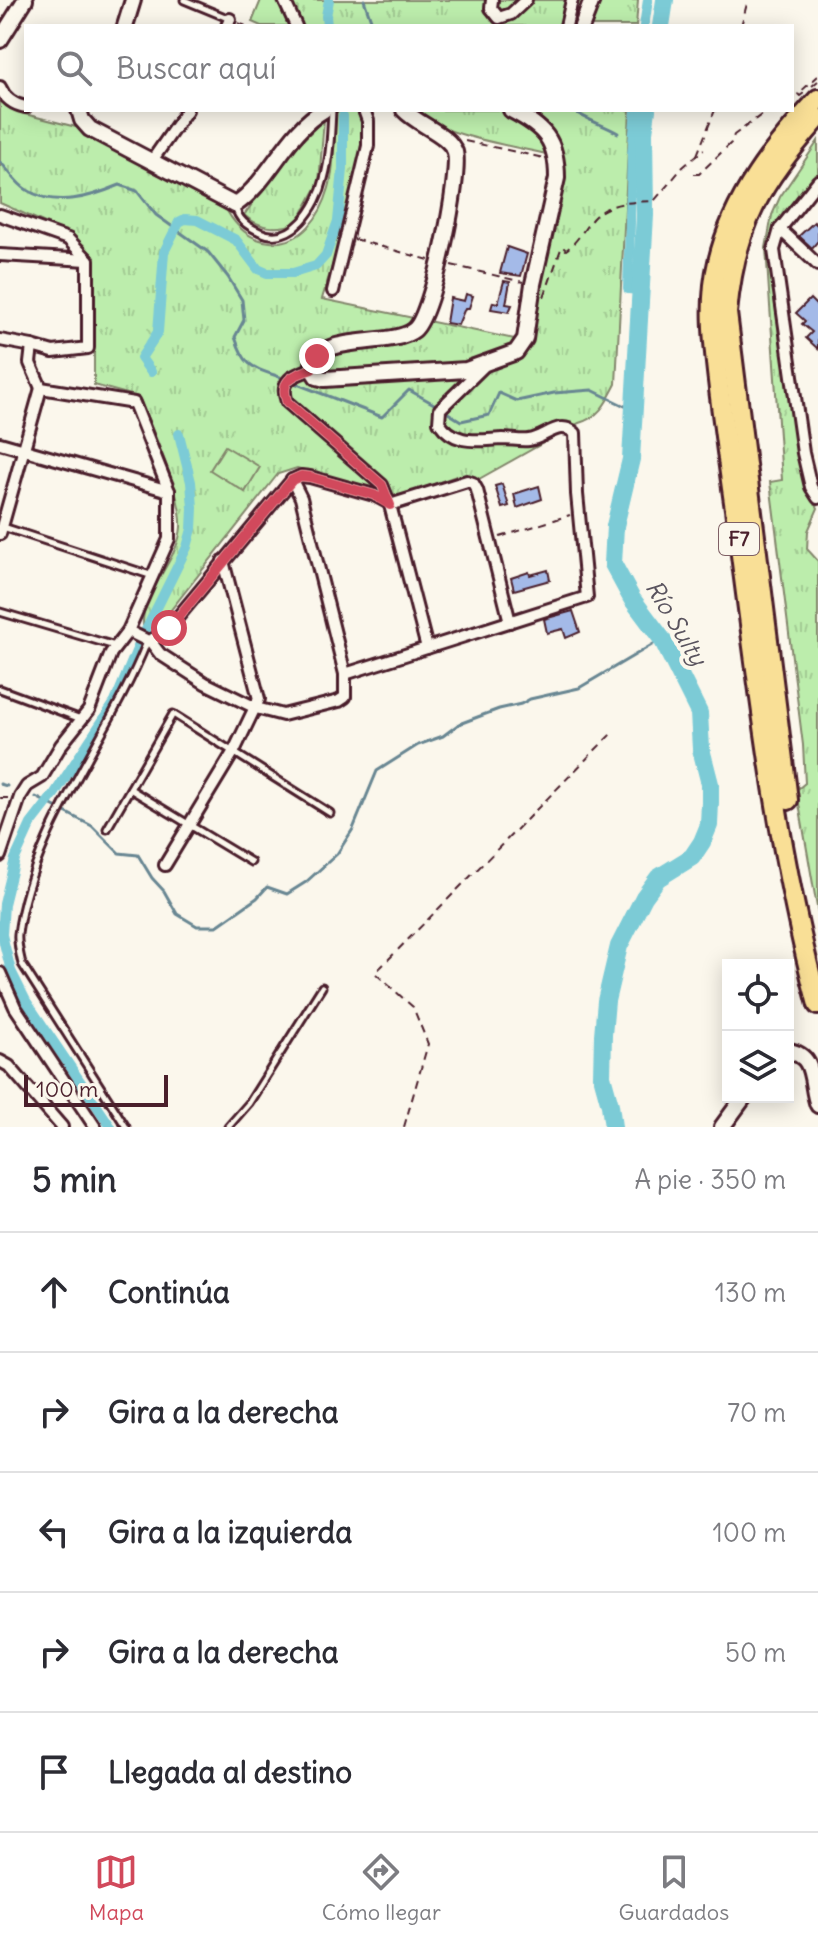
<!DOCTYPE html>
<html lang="es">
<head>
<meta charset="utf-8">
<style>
	body { margin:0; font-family:Delius,sans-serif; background:#f2f2f3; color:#2b2b33 }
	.controls { position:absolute; right:24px; bottom:24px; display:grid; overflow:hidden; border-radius:0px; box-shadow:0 4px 20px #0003 }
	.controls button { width:72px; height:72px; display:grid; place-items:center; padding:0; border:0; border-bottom:2px solid #e1e1e2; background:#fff; color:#2b2b33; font:40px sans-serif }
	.scale { position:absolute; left:24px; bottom:20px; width:144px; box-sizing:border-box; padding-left:8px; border:4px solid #4a1f2b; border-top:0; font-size:22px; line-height:28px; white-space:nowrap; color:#4a1f2b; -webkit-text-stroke:6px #fbf7ec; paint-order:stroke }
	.stop { position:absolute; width:24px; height:24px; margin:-18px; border:6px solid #d1495b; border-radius:50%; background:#fff }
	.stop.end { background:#d1495b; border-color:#fff; box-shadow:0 2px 8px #0008 }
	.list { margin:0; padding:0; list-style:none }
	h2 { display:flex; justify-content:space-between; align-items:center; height:104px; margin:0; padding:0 32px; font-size:34px }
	h2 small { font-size:26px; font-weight:400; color:#7c7c81 }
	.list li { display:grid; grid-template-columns:52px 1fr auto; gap:24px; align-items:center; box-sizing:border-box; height:120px; padding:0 32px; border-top:2px solid #e1e1e2 }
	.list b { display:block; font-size:30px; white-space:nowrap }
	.list em { font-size:26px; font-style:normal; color:#7c7c81 }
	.icon { flex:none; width:44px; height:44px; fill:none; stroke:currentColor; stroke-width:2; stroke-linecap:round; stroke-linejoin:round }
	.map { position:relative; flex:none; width:818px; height:1127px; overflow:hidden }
	.search { position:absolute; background:#fff; box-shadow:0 4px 20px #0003; left:24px; right:24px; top:24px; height:88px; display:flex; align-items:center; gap:20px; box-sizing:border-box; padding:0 28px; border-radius:0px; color:#7c7c81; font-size:30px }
	.sheet { height:704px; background:#fff }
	nav { display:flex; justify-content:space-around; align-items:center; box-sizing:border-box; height:112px; border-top:2px solid #e1e1e2; background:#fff; font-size:22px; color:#7c7c81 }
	nav a { display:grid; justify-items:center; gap:4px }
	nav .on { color:#d1495b }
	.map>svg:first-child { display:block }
	.grass { fill:url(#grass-tufts); stroke:#83866c; stroke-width:2 }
	.pitch { fill:#bcedac; stroke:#83866c; stroke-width:2 }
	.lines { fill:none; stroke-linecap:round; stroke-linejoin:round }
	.stream { stroke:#678692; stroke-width:3 }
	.canal { stroke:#7bcbd6; stroke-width:10 }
	.river { stroke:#7bcbd6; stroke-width:18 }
	.building { fill:#a4bae8; stroke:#4a1f2b; stroke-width:2 }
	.lane-casing { stroke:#4a1f2b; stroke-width:11 }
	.street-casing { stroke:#4a1f2b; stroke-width:16 }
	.secondary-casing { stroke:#4a1f2b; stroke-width:20 }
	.highway-casing { stroke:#4a1f2b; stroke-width:24 }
	.path { stroke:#4a1f2b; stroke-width:2; stroke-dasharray:8 6; stroke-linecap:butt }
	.lane { stroke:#fbf7ec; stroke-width:5 }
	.street { stroke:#fbf7ec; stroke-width:10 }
	.secondary { stroke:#fbf7ec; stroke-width:14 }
	.highway { stroke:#f9df96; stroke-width:18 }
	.route { stroke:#d1495b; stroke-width:10 }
	.labels { text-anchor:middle; stroke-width:8; stroke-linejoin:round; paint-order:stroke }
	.shield { fill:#fbf7ec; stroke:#7f6065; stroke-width:2 }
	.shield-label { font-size:20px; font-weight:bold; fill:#4a1f2b }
	.water-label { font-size:24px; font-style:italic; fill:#59535e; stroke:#fbf7ec }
</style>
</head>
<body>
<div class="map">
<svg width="818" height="1127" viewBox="0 0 818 1127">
	<defs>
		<pattern id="grass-tufts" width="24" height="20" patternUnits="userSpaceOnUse" patternTransform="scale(2)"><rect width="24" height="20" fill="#bcedac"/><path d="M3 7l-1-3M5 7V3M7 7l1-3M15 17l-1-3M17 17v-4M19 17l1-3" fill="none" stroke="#a3cb94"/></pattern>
	</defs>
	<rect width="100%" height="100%" fill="#fbf7ec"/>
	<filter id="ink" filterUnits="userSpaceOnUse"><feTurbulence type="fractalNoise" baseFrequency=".0125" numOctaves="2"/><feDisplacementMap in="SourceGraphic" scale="16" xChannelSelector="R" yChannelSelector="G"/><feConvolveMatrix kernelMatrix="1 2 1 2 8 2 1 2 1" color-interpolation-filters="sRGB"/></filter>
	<g filter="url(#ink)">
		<g class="grass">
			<path d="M261,0H277L290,26H261L252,22Z"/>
			<path d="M290,0H638L636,26H302Z"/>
			<path d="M0,98L17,112L80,128L227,211C237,228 250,240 270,242C302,245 321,216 329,188C335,167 334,134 336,112L359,110C371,156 336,251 322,299L529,342L563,158C521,147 442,137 410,110H630L616,384C606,403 600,417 579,423L479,479L459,475L400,496L297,468L278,474L155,630L143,625C141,592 179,560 181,527C183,496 151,428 139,397L94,385V259L68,233L0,203Z"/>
			<path d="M324,119L319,183L297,223C277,230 260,229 244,215L290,153Z"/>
			<path d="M818,141V174C799,196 775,217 771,246L810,492L818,508L808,531L807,549L818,561V913L795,781L799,788L805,783L803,745L770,482L782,480L766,248L772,215L780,197Z"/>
		</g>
		<path class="pitch" d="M225,446L260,467L245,492L210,470Z"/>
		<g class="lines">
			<g class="stream">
				<path d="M364,0L373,26"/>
				<path d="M573,110C587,121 603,124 618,133"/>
				<path d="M643,140H644"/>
				<path d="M0,162C9,170 16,184 27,190C56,208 91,197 120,185L137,191L156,215L208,252L228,277L242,300L244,320L235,337C245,367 251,367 280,377"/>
				<path d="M292,382L382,417L409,390L434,404"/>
				<path d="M448,413L461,421L489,415L499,393L517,401L554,393L592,390L633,410"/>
				<path d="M0,784L7,786"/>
				<path d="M36,797L92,826L119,853L138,855L152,878L164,891L177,914L197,926H217L257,898L267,887L287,894L306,882L337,854L353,829L377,771L418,745L443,736L459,724L499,709L521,704L530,699L579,688L662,639"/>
			</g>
			<g class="canal">
				<path d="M327,26L326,16L329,0"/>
				<path d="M644,26L648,0"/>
				<path d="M636,110L632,155L628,289L641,290"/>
				<path d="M151,372L141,358L158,332L164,252L179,222L185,219L197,220L236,240L258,269L267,273H293L316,266L326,255L338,221L343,169V116"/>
				<path d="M111,1127L26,1001L11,971L2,935L4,904L15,859L31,824L55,793L115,702L140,642L187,547L192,529L193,508L191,482L179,434"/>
			</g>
			<g class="river">
				<path d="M661,26L665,0"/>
				<path d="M613,1127L610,1105L602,1076L603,1035L606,1001L619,946L644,897L658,878L692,857L702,842L709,825L710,802V784L701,749L699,713L662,639L632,599L613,564L615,526L631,459L645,215L644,132L647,110"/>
			</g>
		</g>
		<g class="building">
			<path d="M814,222L818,226V241L812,248L799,236Z"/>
			<path d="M507,247L527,254L521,276L500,273Z"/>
			<path d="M504,281L510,282L506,304L512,305L509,312L491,309L493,302L498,303Z"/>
			<path d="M466,294L473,296L469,308H465L458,325L446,323L450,298L464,301Z"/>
			<path d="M810,299L818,307V349L806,338L812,332L802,324L805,321L796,313Z"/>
			<path d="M502,484L509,506L502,508L495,486Z"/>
			<path d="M539,486L542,499L517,508L514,494Z"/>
			<path d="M548,570L550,580L514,590L511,578L529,572L530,575Z"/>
			<path d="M573,611L580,632L566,638L563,629L547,633L544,619Z"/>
		</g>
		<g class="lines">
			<defs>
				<g id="lane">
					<path d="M184,0L230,19"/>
					<path d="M235,206C238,220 247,226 260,232C292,247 318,206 324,179C330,158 331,132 332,110"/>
					<path d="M3,527L153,576"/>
					<path d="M0,612L115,646"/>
					<path d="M0,689L81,719"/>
					<path d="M130,789L251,862"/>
					<path d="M107,829L173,714L330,813"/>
					<path d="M126,1127L22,964C20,955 17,944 18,934C31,831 109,738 147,642"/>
					<path d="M228,1127L249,1103L322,987"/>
				</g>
				<g id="street">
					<path d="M284,0L296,26"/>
					<path d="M492,0L491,8L499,18L511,14L526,0"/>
					<path d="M227,26L230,19"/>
					<path d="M566,26L572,0"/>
					<path d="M0,87C5,99 14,105 26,107"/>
					<path d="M151,162L187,110"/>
					<path d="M818,181L780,229L774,250L803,453L811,487L818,498"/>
					<path d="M0,215L68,239L88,260V348L53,352L32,346L30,363L41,388L134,403L169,491V539L128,631L111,653L89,710L61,745L42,777L27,786L20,797L0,856"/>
					<path d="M780,229L818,265"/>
					<path d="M0,255L88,260"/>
					<path d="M333,291L368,146V121L364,110"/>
					<path d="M0,340L32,346"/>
					<path d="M312,369C293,375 279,380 287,402L382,485L390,505L427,648"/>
					<path d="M0,443L169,491"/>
					<path d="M390,505L467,481L473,483L477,490L510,622"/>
					<path d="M0,534L41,388"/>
					<path d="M128,631L148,641L163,635L292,480L301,476L310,477L374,495L389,503"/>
					<path d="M151,642L160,654L205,683L256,708L283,715L339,701L345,697V674L301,498L292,480"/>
					<path d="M345,674L587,597L577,494L575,433C559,419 546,438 529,440C521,441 511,439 503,439C478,440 455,446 439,422L440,409L483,367"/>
					<path d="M165,865L234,751L259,699L223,561"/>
					<path d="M0,973L15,1007L95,1127"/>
					<path d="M0,1061L9,1066L62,1127"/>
				</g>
				<g id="secondary">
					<path d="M125,26L133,0"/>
					<path d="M582,26L592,0"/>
					<path d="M0,40L25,0"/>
					<path d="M79,110L82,120L90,129L235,205C271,180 286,132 324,110"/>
					<path d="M404,110C418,125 449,134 455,152C461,175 433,315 414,330C390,349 317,331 312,369L317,377L325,379L466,370L516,352L525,339L533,284L557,178C557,140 544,127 511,110"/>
					<path d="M788,1051C817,1055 810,1085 818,1105"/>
					<path d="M722,1127L744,1097"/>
				</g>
				<g id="highway">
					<path d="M818,99C774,147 733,197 718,262C708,303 714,347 719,389C724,429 729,469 735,509C757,675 775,843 818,1005"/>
					<path d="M788,800L727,313C735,225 760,184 818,118"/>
				</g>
			</defs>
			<use href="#lane" class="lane-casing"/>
			<use href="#street" class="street-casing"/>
			<use href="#secondary" class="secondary-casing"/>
			<use href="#highway" class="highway-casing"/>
			<g class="path">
				<path d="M238,23L246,26"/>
				<path d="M741,26L748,0"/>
				<path d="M812,86L818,81"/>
				<path d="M804,93L800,96L798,94L818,76"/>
				<path d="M465,141L544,158"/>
				<path d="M697,155L715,110"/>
				<path d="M694,174H699L731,143L734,135L768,110"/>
				<path d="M354,239L429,260"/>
				<path d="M451,265L523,282"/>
				<path d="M544,297L562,246L566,250C578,241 583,230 592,219C606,202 633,202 654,201L683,167L704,149"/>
				<path d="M500,537L570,515"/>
				<path d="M0,798H11"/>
				<path d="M404,1127L428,1044L413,1007L375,973L614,731"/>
			</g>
			<use href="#lane" class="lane"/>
			<use href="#street" class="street"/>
			<use href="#secondary" class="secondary"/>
			<use href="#highway" class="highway"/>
		</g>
	</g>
	<g class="lines" filter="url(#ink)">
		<path class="route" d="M169,628L292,480L301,476L310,477L374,495L390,505L382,485L287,402C279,380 293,375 312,369L317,356"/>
	</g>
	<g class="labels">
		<rect class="shield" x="719" y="523" width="40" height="32" rx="6"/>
		<g class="shield-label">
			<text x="739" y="546">F7</text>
		</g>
		<g class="water-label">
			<text transform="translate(676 623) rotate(59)" y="8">Río Sulty</text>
		</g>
	</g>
</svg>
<div class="controls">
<button><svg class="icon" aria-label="locate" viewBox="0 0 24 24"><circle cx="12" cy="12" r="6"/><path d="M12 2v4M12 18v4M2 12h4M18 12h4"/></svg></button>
<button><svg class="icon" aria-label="layers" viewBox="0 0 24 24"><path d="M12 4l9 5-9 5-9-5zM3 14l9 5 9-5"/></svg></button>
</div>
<div class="scale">100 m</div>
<div class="stop" style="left:169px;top:628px"></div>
<div class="stop end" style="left:317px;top:356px"></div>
<div class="search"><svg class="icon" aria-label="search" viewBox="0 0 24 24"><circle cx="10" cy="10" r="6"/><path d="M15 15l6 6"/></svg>Buscar aquí</div>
</div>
<section class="sheet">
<h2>5 min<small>A pie · 350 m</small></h2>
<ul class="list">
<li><svg class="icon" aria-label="ahead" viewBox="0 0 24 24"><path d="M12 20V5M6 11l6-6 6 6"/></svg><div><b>Continúa</b></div><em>130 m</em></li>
<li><svg class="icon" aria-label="right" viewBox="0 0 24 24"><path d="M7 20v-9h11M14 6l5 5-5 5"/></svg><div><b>Gira a la derecha</b></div><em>70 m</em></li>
<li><svg class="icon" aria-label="left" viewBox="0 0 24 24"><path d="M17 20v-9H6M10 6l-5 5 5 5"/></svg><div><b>Gira a la izquierda</b></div><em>100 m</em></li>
<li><svg class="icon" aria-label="right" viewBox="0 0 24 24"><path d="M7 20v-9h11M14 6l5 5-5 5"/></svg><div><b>Gira a la derecha</b></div><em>50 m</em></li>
<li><svg class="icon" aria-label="arrive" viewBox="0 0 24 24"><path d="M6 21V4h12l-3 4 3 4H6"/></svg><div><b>Llegada al destino</b></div></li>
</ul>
</section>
<nav>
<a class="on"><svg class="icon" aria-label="map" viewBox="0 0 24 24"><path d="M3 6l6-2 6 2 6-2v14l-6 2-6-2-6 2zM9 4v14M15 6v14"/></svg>Mapa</a>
<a><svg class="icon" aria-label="directions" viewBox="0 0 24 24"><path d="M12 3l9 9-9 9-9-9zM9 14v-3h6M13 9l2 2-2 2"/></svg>Cómo llegar</a>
<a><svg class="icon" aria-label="saved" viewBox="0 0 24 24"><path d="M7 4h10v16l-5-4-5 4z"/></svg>Guardados</a>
</nav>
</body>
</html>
